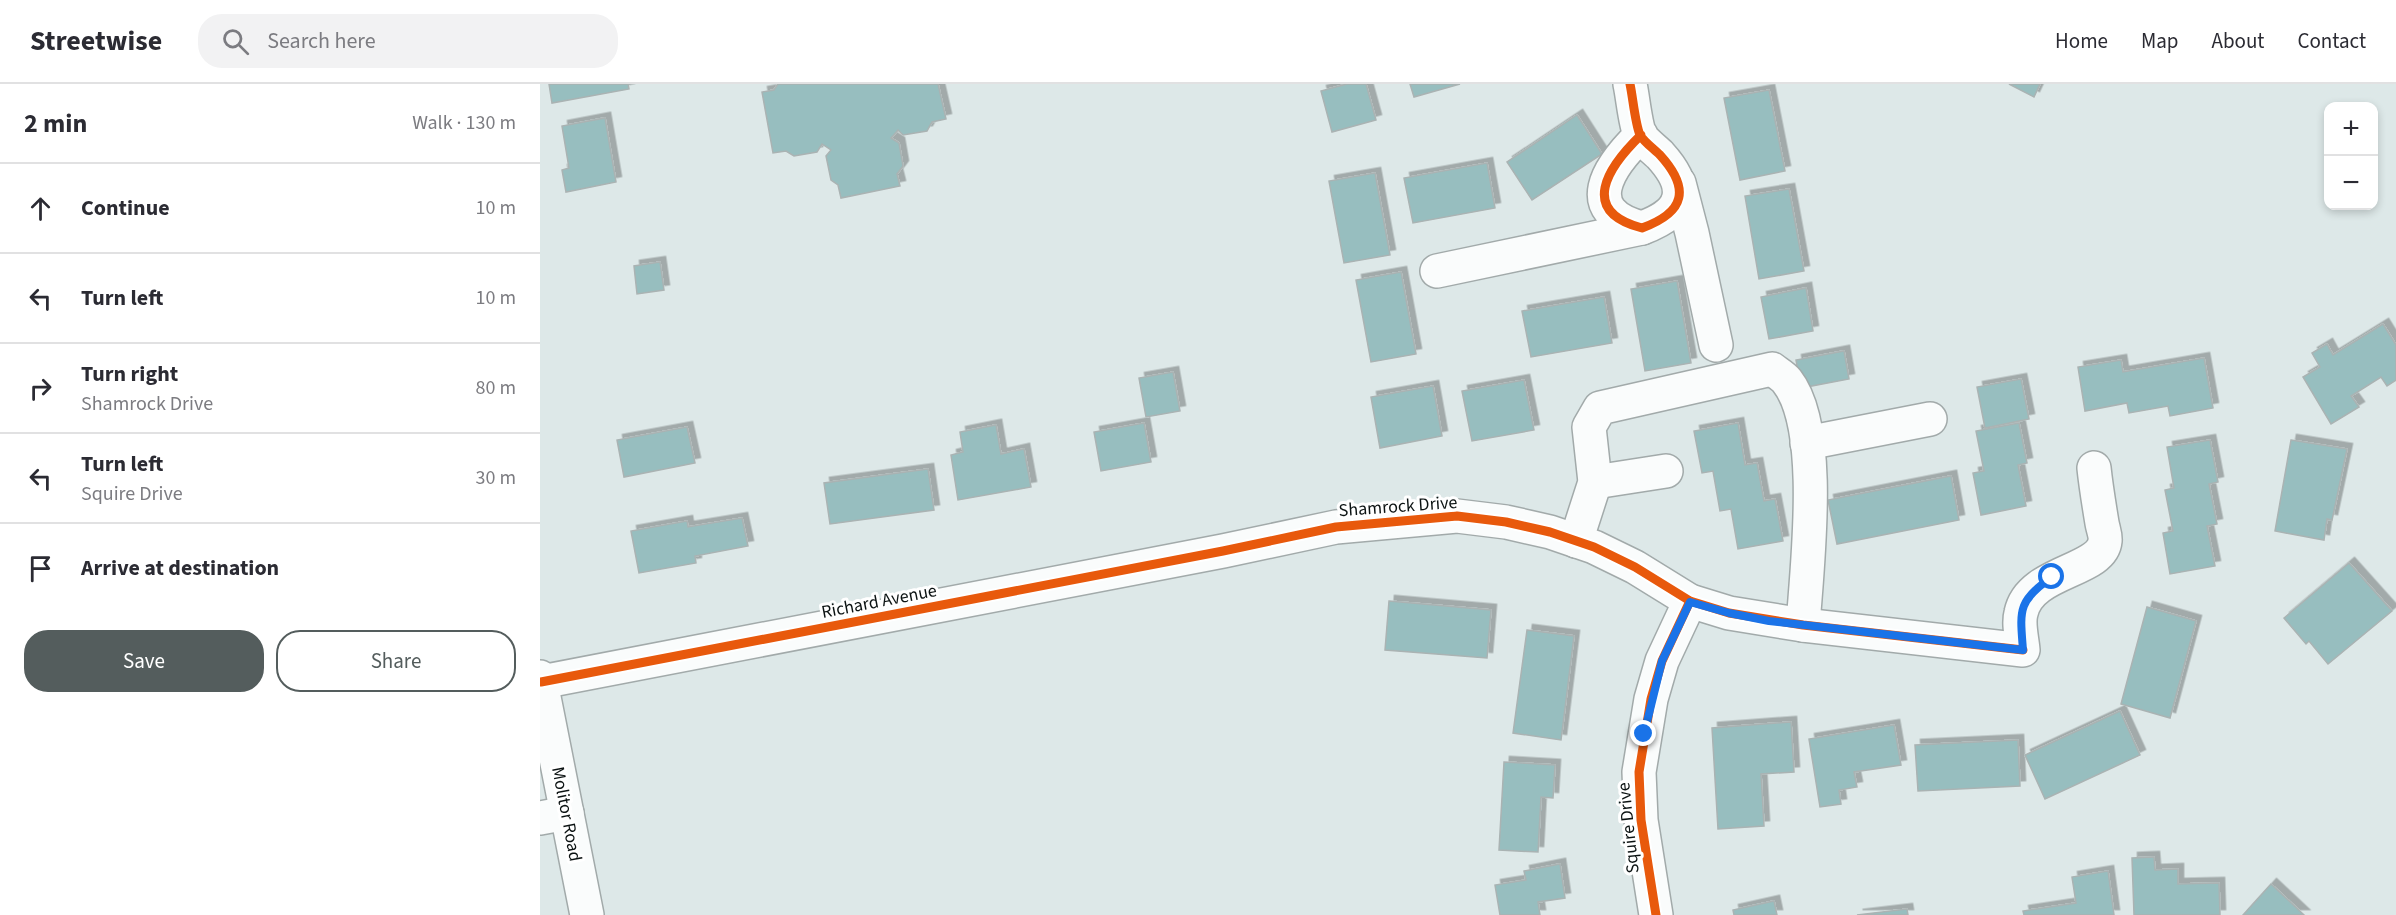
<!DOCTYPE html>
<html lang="en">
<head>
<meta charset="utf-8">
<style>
	body { margin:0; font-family:"Source Sans 3",sans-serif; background:#f2f2f3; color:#2b2b33 }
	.controls { position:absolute; right:18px; top:18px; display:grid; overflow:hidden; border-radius:12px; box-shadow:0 3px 9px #0003 }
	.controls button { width:54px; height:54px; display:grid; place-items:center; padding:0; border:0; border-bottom:2px solid #e1e1e2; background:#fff; color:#2b2b33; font:30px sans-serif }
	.stop { position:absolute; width:18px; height:18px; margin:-14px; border:4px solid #1a73e8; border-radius:50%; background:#fff }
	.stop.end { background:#1a73e8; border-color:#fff; box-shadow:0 2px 6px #0008 }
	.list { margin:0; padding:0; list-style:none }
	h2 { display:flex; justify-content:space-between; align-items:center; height:78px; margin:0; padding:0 24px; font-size:26px }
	h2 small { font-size:20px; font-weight:400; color:#7c7c81 }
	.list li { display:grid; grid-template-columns:39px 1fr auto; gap:18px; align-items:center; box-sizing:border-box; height:90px; padding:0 24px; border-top:2px solid #e1e1e2 }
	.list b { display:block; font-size:22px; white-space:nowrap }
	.list p { margin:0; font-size:20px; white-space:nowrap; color:#7c7c81 }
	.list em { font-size:20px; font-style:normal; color:#7c7c81 }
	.actions { display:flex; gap:12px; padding:18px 24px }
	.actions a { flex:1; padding:14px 0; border:2px solid #545d5d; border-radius:24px; text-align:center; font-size:21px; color:#545d5d }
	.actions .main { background:#545d5d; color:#fff }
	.icon { flex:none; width:33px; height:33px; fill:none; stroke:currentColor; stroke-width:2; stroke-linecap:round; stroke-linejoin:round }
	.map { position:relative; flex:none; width:1856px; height:831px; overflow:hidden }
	header { display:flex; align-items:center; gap:36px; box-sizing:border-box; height:84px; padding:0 30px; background:#fff; border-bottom:2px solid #e1e1e2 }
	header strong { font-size:28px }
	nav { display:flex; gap:33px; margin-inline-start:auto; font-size:21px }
	.search { width:420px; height:54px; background:#f2f2f3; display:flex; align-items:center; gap:15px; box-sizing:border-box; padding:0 21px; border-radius:24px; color:#7c7c81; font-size:22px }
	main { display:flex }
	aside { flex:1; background:#fff }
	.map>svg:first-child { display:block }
	.building { fill:#97bebf; stroke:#aab3b3; stroke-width:1.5; filter:url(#shadow) }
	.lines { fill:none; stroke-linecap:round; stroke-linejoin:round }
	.minor-casing { stroke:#a2aaaa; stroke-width:36 }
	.minor { stroke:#fafcfc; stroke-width:33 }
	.cycleway-casing { stroke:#fff; stroke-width:13 }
	.cycleway { stroke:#e8590c; stroke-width:9 }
	.route { stroke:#1a73e8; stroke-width:8 }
	.labels { text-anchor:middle; stroke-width:6; stroke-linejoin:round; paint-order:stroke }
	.street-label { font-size:18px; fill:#0b1212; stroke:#fff }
</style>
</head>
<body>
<header>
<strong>Streetwise</strong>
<div class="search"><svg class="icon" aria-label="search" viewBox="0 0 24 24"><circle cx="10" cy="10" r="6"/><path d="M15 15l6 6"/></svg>Search here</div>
<nav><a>Home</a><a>Map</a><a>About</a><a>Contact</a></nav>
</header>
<main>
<aside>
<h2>2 min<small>Walk · 130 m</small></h2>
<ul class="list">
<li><svg class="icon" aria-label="ahead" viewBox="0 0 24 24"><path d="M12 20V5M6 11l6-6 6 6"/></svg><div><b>Continue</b></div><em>10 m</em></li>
<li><svg class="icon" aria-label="left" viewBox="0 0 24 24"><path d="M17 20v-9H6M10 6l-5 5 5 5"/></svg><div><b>Turn left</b></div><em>10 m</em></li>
<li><svg class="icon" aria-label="right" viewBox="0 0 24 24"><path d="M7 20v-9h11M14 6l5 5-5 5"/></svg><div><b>Turn right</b><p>Shamrock Drive</p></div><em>80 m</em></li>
<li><svg class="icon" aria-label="left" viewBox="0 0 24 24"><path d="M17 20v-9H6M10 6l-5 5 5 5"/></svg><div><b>Turn left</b><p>Squire Drive</p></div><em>30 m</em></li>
<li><svg class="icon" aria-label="arrive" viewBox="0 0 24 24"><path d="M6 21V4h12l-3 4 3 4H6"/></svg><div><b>Arrive at destination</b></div></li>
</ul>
<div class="actions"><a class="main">Save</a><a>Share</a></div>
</aside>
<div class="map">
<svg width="1856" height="831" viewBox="0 0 1856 831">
	<defs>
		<filter id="shadow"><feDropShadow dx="5.5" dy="-5.5" stdDeviation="0" flood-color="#0004"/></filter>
	</defs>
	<rect width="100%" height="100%" fill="#dde8e8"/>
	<g class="building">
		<path d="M9,0H88L89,5L12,19Z"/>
		<path d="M238,0H398L406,35L392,38L387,47L363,51L358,46L351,54L359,59L363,82L357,90L360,102L301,114L298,101L291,96L286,72L291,66L282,60L277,68L254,72L246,67L233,69L222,8L234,6Z"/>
		<path d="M807,0H826L836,36L792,48L781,7Z"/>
		<path d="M870,0H920L874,13Z"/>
		<path d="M1469,0H1500L1494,13Z"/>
		<path d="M1229,6L1245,87L1200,96L1184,14Z"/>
		<path d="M1037,31L1062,70L992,116L967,78Z"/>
		<path d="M65,34L76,98L26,108L22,86L29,84L22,42Z"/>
		<path d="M947,79L955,124L873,139L864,94Z"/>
		<path d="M835,89L850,171L804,179L789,97Z"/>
		<path d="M1249,105L1264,187L1219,195L1205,112Z"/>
		<path d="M120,178L124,206L97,210L94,182Z"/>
		<path d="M861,188L876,270L831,278L816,196Z"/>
		<path d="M1137,197L1151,279L1105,287L1091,205Z"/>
		<path d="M1266,204L1273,247L1229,255L1221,213Z"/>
		<path d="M1064,213L1072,259L991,273L982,227Z"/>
		<path d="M1843,240L1856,261V296L1847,302L1841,293L1811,312L1819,323L1791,340L1763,293L1780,283L1772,269L1787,260L1793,271Z"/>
		<path d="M1304,267L1309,295L1261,304L1256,276Z"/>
		<path d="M1664,274L1673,324L1630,332L1628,322L1589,329L1587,319L1545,327L1538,283L1581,276L1583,288Z"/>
		<path d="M633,288L640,327L606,333L599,294Z"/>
		<path d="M1481,295L1489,335L1445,344L1437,303Z"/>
		<path d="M984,296L994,346L932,357L922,307Z"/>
		<path d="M893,302L902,352L840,364L831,313Z"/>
		<path d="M604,339L611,378L561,387L554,348Z"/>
		<path d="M1198,339L1205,381L1217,379L1224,417L1235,415L1243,457L1198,465L1191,425L1180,427L1173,387L1162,389L1154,347Z"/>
		<path d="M1479,339L1487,379L1478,381L1486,422L1441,431L1433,389L1444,387L1436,347Z"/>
		<path d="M456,341L461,370L484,365L491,403L418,416L411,371L423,368L420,348Z"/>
		<path d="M147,343L155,379L84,393L77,356Z"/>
		<path d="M1670,356L1678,398L1669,400L1677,440L1667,442L1675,482L1630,490L1623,449L1633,447L1625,406L1634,404L1627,363Z"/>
		<path d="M1751,356L1807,365L1792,436L1787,435L1784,456L1735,447Z"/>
		<path d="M388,385L394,426L290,440L284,399Z"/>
		<path d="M1411,392L1419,436L1297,460L1288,416Z"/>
		<path d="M202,434L208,462L155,472L156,479L99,489L91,447L147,437L148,443Z"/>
		<path d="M1809,479L1852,527L1788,580L1769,557L1766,560L1744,534Z"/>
		<path d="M849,517L951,526L947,574L845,566Z"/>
		<path d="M1607,523L1656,537L1630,634L1581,620Z"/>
		<path d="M987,546L1034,552L1021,656L973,649Z"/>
		<path d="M1580,627L1600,671L1505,715L1485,671Z"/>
		<path d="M1251,638L1254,688L1221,690L1224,742L1178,745L1172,644Z"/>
		<path d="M1354,641L1361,681L1314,688L1317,703L1299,706L1301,720L1280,723L1269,655Z"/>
		<path d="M1478,656L1480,702L1378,707L1375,661Z"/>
		<path d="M964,678L1015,681L1013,714L1001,713L998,768L959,766Z"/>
		<path d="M1614,773L1615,786L1638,785V800L1679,799L1680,831H1594L1592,774Z"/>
		<path d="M1020,780L1025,814L998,818L1000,831H960L955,801L986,796L984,787Z"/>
		<path d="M1568,787L1574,831H1484L1483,827L1536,819L1532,793Z"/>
		<path d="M1731,800L1764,831H1703Z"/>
		<path d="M1234,817L1237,831H1194L1193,826Z"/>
		<path d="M1367,825L1368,831H1317Z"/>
	</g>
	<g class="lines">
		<defs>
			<g id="minor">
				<path d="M1090,0C1093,14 1095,39 1100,51C1104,58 1114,65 1120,71C1150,104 1146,128 1102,144C1038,127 1068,83 1101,51"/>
				<path d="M1139,99L1152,149L1176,261"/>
				<path d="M897,187L1102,144"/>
				<path d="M1267,359L1390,335"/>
				<path d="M1055,398L1126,387"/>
				<path d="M1036,457L1055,398L1049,343L1060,324L1232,285C1237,289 1243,292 1247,297C1284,344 1267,481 1263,541"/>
				<path d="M0,593L47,831"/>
				<path d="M1,598L683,467L796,443L917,432L966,438L1010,448L1054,463L1095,483L1150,517L1189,529L1263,541L1483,566C1482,554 1478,540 1481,529C1490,486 1562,488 1565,457C1566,452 1563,445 1562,439C1559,421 1556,403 1554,384"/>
				<path d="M0,734L27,729"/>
				<path d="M1116,831L1101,736L1099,688L1111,615L1122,577L1150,517"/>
			</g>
		</defs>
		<use href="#minor" class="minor-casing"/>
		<use href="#minor" class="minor"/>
		<defs>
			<g id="cycleway">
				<path d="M1090,0C1093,14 1095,39 1100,51C1104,58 1114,65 1120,71C1150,104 1146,128 1102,144C1038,127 1068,83 1101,51"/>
				<path d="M1,598L683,467L796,443L917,432L966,438L1010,448L1054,463L1095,483L1150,517L1189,529L1263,541L1483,566"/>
				<path d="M1116,831L1101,736L1099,688L1111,615L1122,577L1150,517"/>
			</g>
		</defs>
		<use href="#cycleway" class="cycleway-casing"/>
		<use href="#cycleway" class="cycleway"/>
	</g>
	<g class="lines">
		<path class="route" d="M1104,650L1122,577L1150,518L1189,529L1229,537L1483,566C1480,527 1477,517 1512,493"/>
	</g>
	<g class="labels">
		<g class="street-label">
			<text transform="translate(858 422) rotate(-4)" y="6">Shamrock Drive</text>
			<text transform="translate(339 517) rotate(-11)" y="6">Richard Avenue</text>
			<text transform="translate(27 730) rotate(79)" y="6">Molitor Road</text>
			<text transform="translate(1088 744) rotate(-96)" y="6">Squire Drive</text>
		</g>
	</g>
</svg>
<div class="controls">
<button>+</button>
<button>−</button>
</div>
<div class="stop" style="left:1512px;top:493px"></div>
<div class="stop end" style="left:1104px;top:650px"></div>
</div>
</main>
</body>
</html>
